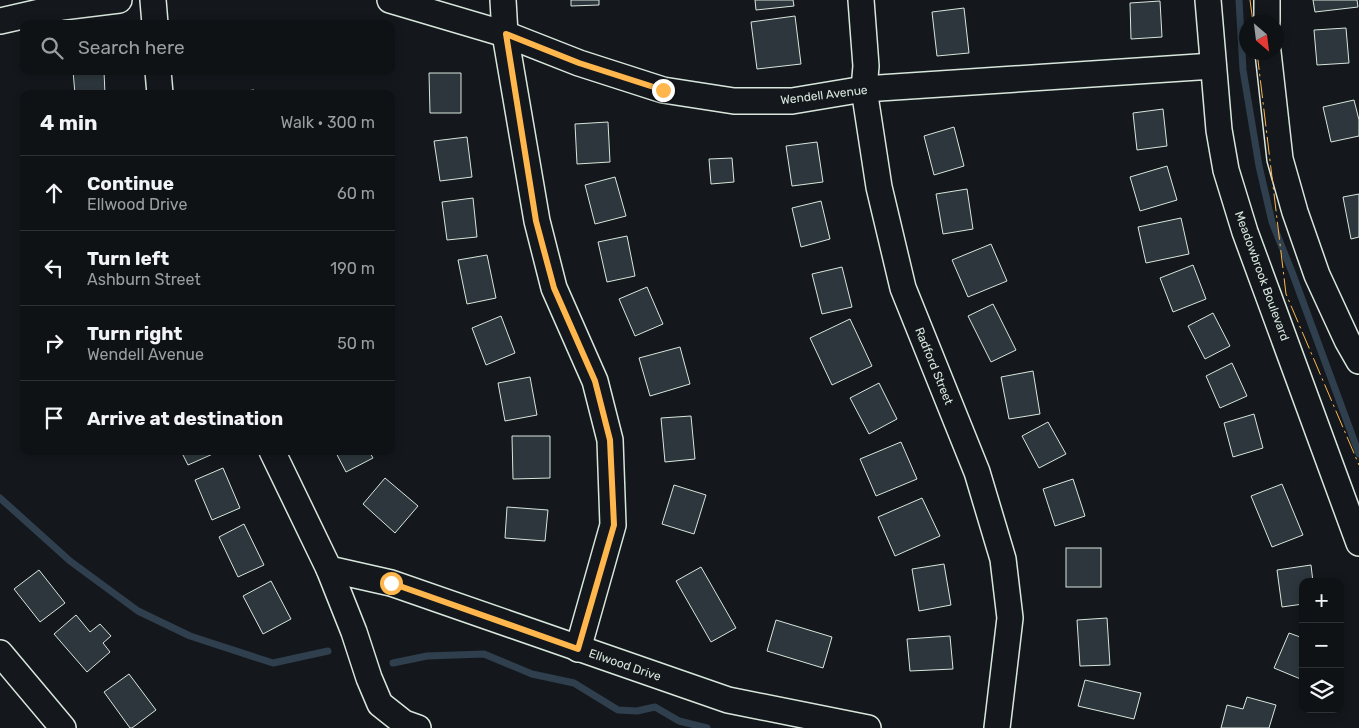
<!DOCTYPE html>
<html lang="en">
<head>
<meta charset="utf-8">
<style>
	body { margin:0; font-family:Rubik,sans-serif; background:#181b1e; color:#f1f3f6 }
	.controls { position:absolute; right:15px; bottom:15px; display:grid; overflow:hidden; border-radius:10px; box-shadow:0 2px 8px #0003 }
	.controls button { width:45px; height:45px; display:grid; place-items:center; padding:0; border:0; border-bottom:1px solid #2f3234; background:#0f1215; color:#f1f3f6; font:25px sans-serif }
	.compass { position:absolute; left:1239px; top:15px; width:45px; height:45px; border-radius:50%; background:#0f1215; box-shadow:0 2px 8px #0003; rotate:152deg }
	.stop { position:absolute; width:15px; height:15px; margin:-11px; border:4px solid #ffb74d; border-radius:50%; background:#fff }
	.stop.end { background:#ffb74d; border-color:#fff; box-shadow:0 1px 5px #0008 }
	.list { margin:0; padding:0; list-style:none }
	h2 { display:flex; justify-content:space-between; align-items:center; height:65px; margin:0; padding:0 20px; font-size:21px }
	h2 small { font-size:16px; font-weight:400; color:#9b9ea0 }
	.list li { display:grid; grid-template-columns:32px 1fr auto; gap:15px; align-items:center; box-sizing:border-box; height:75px; padding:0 20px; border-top:1px solid #2f3234 }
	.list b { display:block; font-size:19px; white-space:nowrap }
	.list p { margin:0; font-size:16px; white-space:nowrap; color:#9b9ea0 }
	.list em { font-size:16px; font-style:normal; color:#9b9ea0 }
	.icon { flex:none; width:28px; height:28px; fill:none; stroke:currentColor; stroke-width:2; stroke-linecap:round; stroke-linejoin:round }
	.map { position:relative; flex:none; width:1359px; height:728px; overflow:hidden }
	.search { position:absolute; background:#0f1215; box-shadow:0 2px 8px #0003; left:20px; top:20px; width:375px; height:55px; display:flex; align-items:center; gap:12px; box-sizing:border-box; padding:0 18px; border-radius:10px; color:#9b9ea0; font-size:19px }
	.panel { position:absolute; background:#0f1215; box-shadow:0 2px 8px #0003; left:20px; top:90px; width:375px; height:365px; border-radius:10px }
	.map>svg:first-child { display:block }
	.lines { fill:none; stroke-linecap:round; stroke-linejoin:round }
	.stream { stroke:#2f3f4d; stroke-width:7 }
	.building { fill:#2c363c; stroke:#d8e6dc }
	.minor-casing { stroke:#d8e6dc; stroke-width:28 }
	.minor { stroke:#14181c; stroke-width:25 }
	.power { stroke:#ffb74d; stroke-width:1; stroke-dasharray:18 4 2.5 4; stroke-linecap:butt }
	.route { stroke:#ffb74d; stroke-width:6 }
	.labels { text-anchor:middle; stroke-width:4; stroke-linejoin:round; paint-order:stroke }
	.street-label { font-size:12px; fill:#d8e6dc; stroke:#14181c }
</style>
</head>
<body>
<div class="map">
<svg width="1359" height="728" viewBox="0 0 1359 728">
	<rect width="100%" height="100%" fill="#14181c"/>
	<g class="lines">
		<g class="stream">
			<path d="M1239,0L1243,70L1259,166L1272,222L1292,272L1359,454"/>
			<path d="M0,498L70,561L138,611L190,636L273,663L328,651"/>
			<path d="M393,663L427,656L484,654L532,674L574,683L618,710L637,711L655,707L679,721L707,728"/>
		</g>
	</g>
	<g class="building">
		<path d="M571,0H599V5L571,6Z"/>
		<path d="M755,0H793L794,6L756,10Z"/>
		<path d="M1313,0H1357L1358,7L1315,12Z"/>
		<path d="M1160,1L1162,37L1131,39L1130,3Z"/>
		<path d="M964,8L969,53L937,56L932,12Z"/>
		<path d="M795,16L801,64L757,69L751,22Z"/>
		<path d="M1346,28L1349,63L1317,65L1314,30Z"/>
		<path d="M73,71H104L105,94H75Z"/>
		<path d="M219,71H238L219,74Z"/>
		<path d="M429,73H461V113H430Z"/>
		<path d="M254,90V94H221Z"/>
		<path d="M1354,100L1359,120V136L1331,142L1323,107Z"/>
		<path d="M1163,109L1167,146L1137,150L1133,113Z"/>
		<path d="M608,122L610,162L577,164L575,124Z"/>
		<path d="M954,127L964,166L934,175L924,136Z"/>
		<path d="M467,137L472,177L440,181L434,141Z"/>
		<path d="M817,142L823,182L792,186L786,146Z"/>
		<path d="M732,158L734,182L711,184L709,159Z"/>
		<path d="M1167,166L1177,200L1140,211L1130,177Z"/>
		<path d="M615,177L626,216L595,224L585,185Z"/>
		<path d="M967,189L973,229L943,234L936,194Z"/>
		<path d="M1359,194V237L1351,239L1343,197Z"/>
		<path d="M473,198L477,237L447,240L442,202Z"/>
		<path d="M821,201L830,239L801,247L792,208Z"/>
		<path d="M1181,218L1189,254L1146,263L1138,227Z"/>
		<path d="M627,236L635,276L607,282L598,242Z"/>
		<path d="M991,244L1007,281L968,297L952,260Z"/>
		<path d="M487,255L496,298L467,304L458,260Z"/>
		<path d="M1193,265L1206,299L1173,312L1160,278Z"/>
		<path d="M842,267L852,307L822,314L812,274Z"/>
		<path d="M647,287L663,324L635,336L619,299Z"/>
		<path d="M993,304L1016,350L991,362L968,316Z"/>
		<path d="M1213,313L1230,346L1205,359L1188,326Z"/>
		<path d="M501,316L515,353L486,365L472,328Z"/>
		<path d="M850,319L872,366L832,385L810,338Z"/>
		<path d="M680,347L690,384L650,396L639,358Z"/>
		<path d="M1232,363L1247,396L1220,408L1206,376Z"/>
		<path d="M1033,371L1040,414L1009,419L1001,377Z"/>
		<path d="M530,377L537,415L505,421L498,383Z"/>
		<path d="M879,383L897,419L869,434L850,398Z"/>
		<path d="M1254,414L1263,448L1233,457L1224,423Z"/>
		<path d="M691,416L695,459L665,462L661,418Z"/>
		<path d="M1048,422L1066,454L1039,468L1022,436Z"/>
		<path d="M512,436H550V478L513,479Z"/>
		<path d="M901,442L917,479L876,496L860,459Z"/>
		<path d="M181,451H214L215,453L188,465Z"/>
		<path d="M335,451H369L373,458L346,472Z"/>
		<path d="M223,468L240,508L212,520L195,480Z"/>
		<path d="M385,478L418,506L395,533L363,504Z"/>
		<path d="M1073,479L1085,516L1055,526L1043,489Z"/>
		<path d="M1282,484L1303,535L1272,547L1251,496Z"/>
		<path d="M674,485L706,495L694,534L662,524Z"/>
		<path d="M922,498L940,536L895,556L878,517Z"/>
		<path d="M507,507L548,510L545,541L505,538Z"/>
		<path d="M244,524L264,565L238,577L219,537Z"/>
		<rect x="1066" y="548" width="35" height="39"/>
		<path d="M944,564L951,605L919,611L912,569Z"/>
		<path d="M1311,565L1313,582H1303V604L1282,607L1277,570Z"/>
		<path d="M701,567L736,628L711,642L676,581Z"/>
		<path d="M39,570L65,603L40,622L14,589Z"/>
		<path d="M271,581L291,619L263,634L243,596Z"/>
		<path d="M76,615L90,632L100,624L111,636L103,643L110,652L87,672L54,634Z"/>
		<path d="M1107,618L1110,665L1080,666L1077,620Z"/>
		<path d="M776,620L832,637L823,668L767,651Z"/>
		<path d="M1289,633L1303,638V680L1274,668Z"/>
		<path d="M950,636L953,669L910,671L907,639Z"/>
		<path d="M129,674L156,710L132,728H130L104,692Z"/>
		<path d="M1085,680L1141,693L1134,719L1078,706Z"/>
		<path d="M1247,697L1276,705L1269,728H1221L1227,705L1243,709Z"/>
	</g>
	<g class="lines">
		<defs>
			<g id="minor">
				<path d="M153,0L155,24"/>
				<path d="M390,0L505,34L579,63L663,90L734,101H792L864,89L1213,66"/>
				<path d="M503,0L505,34L537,221L554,288L595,381L610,440L613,525L578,649"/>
				<path d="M861,0L866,66L864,89L879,187L903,288L977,472L1003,559L1010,618L997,728"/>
				<path d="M1208,0L1219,130L1226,170L1245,232L1359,543"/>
				<path d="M1267,0V22"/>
				<path d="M0,21L62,7L119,0"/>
				<path d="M1268,52L1280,159L1295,212L1317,275L1347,340L1359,361"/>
				<path d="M158,71L160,94"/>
				<path d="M272,451L329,569L391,583L728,700L868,728"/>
				<path d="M329,569L354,632L369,678L380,704L404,723L418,728"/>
				<path d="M0,653L63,728"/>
			</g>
		</defs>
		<use href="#minor" class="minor-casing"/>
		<use href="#minor" class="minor"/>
		<g class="power">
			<path d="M1250,0L1253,22"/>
			<path d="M1257,52L1286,294L1359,465"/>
		</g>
	</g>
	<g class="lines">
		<path class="route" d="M391,583L578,649L614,525L610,440L595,381L554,288L536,221L506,34L579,63L663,90"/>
	</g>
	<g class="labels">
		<g class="street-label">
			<text transform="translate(824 95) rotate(-7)" y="4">Wendell Avenue</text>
			<text transform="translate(1262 276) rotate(70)" y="4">Meadowbrook Boulevard</text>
			<text transform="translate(934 366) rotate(68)" y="4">Radford Street</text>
			<text transform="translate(625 665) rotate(19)" y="4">Ellwood Drive</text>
		</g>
	</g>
</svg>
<div class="controls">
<button>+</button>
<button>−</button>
<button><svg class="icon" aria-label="layers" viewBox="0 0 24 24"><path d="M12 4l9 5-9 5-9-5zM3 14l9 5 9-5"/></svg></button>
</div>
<svg class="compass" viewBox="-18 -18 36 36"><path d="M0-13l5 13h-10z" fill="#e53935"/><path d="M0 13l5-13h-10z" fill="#9b9ea0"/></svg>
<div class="stop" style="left:391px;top:583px"></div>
<div class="stop end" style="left:663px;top:90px"></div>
<div class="search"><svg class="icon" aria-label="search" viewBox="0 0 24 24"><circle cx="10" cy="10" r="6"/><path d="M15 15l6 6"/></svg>Search here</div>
<section class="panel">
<h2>4 min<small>Walk · 300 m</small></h2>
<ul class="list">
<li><svg class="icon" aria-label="ahead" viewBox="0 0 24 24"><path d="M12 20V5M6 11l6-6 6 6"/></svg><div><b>Continue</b><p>Ellwood Drive</p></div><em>60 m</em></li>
<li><svg class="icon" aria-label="left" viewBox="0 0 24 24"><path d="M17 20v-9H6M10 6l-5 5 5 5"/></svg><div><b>Turn left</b><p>Ashburn Street</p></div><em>190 m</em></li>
<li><svg class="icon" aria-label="right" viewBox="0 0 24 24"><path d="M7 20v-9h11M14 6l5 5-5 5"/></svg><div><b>Turn right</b><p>Wendell Avenue</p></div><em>50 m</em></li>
<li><svg class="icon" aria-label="arrive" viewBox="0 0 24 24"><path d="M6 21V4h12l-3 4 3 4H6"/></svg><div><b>Arrive at destination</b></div></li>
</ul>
</section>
</div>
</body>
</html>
